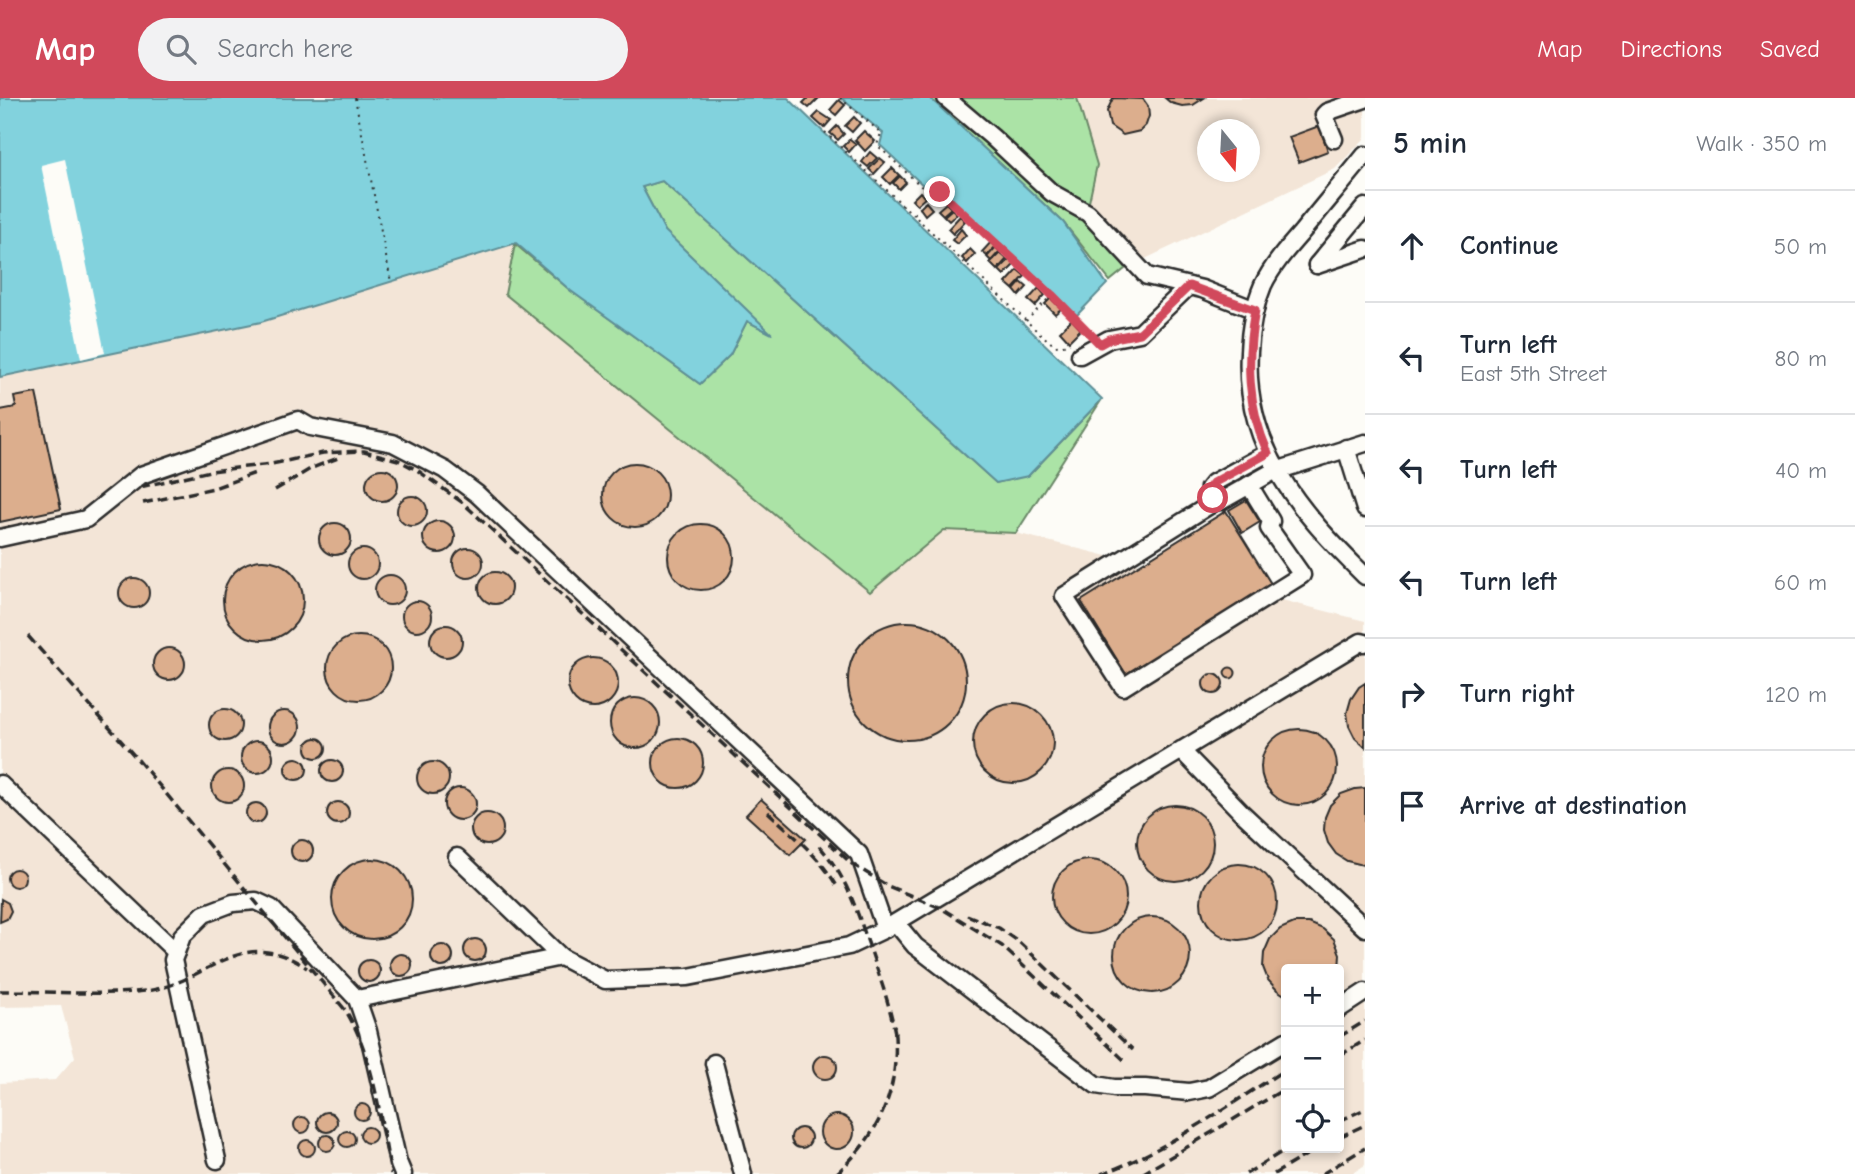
<!DOCTYPE html>
<html lang="en">
<head>
<meta charset="utf-8">
<style>
	body { margin:0; font-family:"Comic Neue",sans-serif; background:#f2f2f3; color:#1f2937 }
	.controls { position:absolute; right:21px; bottom:21px; display:grid; overflow:hidden; border-radius:7px; box-shadow:0 4px 10px #0003 }
	.controls button { width:63px; height:63px; display:grid; place-items:center; padding:0; border:0; border-bottom:2px solid #e0e1e3; background:#fff; color:#1f2937; font:35px sans-serif }
	.compass { position:absolute; left:1197px; top:21px; width:63px; height:63px; border-radius:50%; background:#fff; box-shadow:0 4px 10px #0003; rotate:162deg }
	.stop { position:absolute; width:21px; height:21px; margin:-16px; border:5px solid #d1495b; border-radius:50%; background:#fff }
	.stop.end { background:#d1495b; border-color:#fff; box-shadow:0 2px 7px #0008 }
	.list { margin:0; padding:0; list-style:none }
	h2 { display:flex; justify-content:space-between; align-items:center; height:91px; margin:0; padding:0 28px; font-size:30px }
	h2 small { font-size:23px; font-weight:400; color:#747a83 }
	.list li { display:grid; grid-template-columns:46px 1fr auto; gap:21px; align-items:center; box-sizing:border-box; height:112px; padding:0 28px; border-top:2px solid #e0e1e3 }
	.list b { display:block; font-size:26px; white-space:nowrap }
	.list p { margin:0; font-size:23px; white-space:nowrap; color:#747a83 }
	.list em { font-size:23px; font-style:normal; color:#747a83 }
	.icon { flex:none; width:38px; height:38px; fill:none; stroke:currentColor; stroke-width:2; stroke-linecap:round; stroke-linejoin:round }
	.map { position:relative; flex:none; width:1365px; height:1076px; overflow:hidden }
	header { display:flex; align-items:center; gap:42px; box-sizing:border-box; height:98px; padding:0 35px; background:#d1495b; color:#fff }
	header strong { font-size:33px }
	nav { display:flex; gap:38px; margin-inline-start:auto; font-size:24px }
	.search { width:490px; height:63px; background:#f2f2f3; display:flex; align-items:center; gap:18px; box-sizing:border-box; padding:0 24px; border-radius:38px; color:#747a83; font-size:26px }
	main { display:flex }
	aside { flex:1; background:#fff }
	.map>svg:first-child { display:block }
	.built { fill:#f3e5d7; fill-rule:evenodd }
	.green { fill:#abe3a6; stroke:#6b8768; stroke-width:2 }
	.water { fill:#82d2dd; stroke:#5f8f96; stroke-width:2 }
	.pier { fill:#fdfcf7 }
	.building { fill:#dcae8d; stroke:#2b2b2b; stroke-width:2 }
	.lines { fill:none; stroke-linecap:round; stroke-linejoin:round }
	.minor-casing { stroke:#2b2b2b; stroke-width:21 }
	.path { stroke:#2b2b2b; stroke-width:2; stroke-dasharray:2 5; stroke-linecap:butt }
	.minor { stroke:#fdfcf7; stroke-width:16 }
	.rail { stroke:#2b2b2b; stroke-width:3.5; stroke-dasharray:10 5; stroke-linecap:butt }
	.route { stroke:#d1495b; stroke-width:9 }
</style>
</head>
<body>
<header>
<strong>Map</strong>
<div class="search"><svg class="icon" aria-label="search" viewBox="0 0 24 24"><circle cx="10" cy="10" r="6"/><path d="M15 15l6 6"/></svg>Search here</div>
<nav><a>Map</a><a>Directions</a><a>Saved</a></nav>
</header>
<main>
<div class="map">
<svg width="1365" height="1076" viewBox="0 0 1365 1076">
	<rect width="100%" height="100%" fill="#fdfcf7"/>
	<filter id="ink" filterUnits="userSpaceOnUse"><feTurbulence type="fractalNoise" baseFrequency=".0143" numOctaves="2"/><feDisplacementMap in="SourceGraphic" scale="14" xChannelSelector="R" yChannelSelector="G"/><feConvolveMatrix kernelMatrix="1 2 1 2 8 2 1 2 1" color-interpolation-filters="sRGB"/></filter>
	<g filter="url(#ink)">
		<g class="built">
			<path d="M1077,0H1365V40L1335,71L1126,170L1086,118L1097,67ZM1208,32H1250V74H1208Z"/>
			<path d="M516,145L505,197L944,432L1016,435L1365,523V1067L1351,1076H0V985L55,982L75,959L61,908L0,909V279L261,224ZM1286,871H1339V1050H1286Z"/>
		</g>
		<g class="green">
			<path d="M930,0H1077L1097,67L1086,118L1126,170L1110,183L1063,124Z"/>
			<path d="M662,83L996,385L1029,377L1102,301L1016,435L944,432L870,494L505,196L515,146L571,193L700,286L730,257L747,223L769,234L665,133L642,89Z"/>
		</g>
		<g class="water">
			<path d="M0,0H788L1102,301L1028,378L996,385L662,83L642,89L665,133L772,236L747,223L730,257L700,286L571,193L516,145L261,224L0,279Z"/>
			<path d="M841,0H930L1063,124L1107,186L1076,218L1000,146L963,115L941,92L926,90L880,47L883,35Z"/>
		</g>
		<path class="pier" d="M65,61L105,255L81,261L41,67Z"/>
		<g class="building">
			<path d="M808,0H819L809,10L803,5Z"/>
			<path d="M1113,0L1143,1L1148,8L1149,18L1146,27L1140,33L1123,37L1110,28L1107,13Z"/>
			<path d="M1165,0H1204L1193,7L1182,8L1171,5Z"/>
			<path d="M839,2L845,7L836,17L830,12Z"/>
			<path d="M819,14L831,22L824,30L813,20Z"/>
			<path d="M854,19L860,25L852,34L845,28Z"/>
			<path d="M837,28L844,36L838,42L830,35Z"/>
			<path d="M1319,28L1328,53L1299,64L1289,39Z"/>
			<path d="M864,33L875,43L865,53L855,42Z"/>
			<path d="M850,41L856,46L849,54L843,48Z"/>
			<path d="M870,54L877,60L868,69L862,64Z"/>
			<path d="M880,60L885,64L874,76L869,71Z"/>
			<path d="M892,70L899,77L890,86L883,79Z"/>
			<path d="M900,78L906,84L899,91L893,85Z"/>
			<path d="M920,94L925,100L917,107L912,102Z"/>
			<path d="M926,104L932,111L925,117L920,110Z"/>
			<path d="M946,105L951,110L943,117L938,112Z"/>
			<path d="M952,111L957,116L949,123L944,118Z"/>
			<path d="M960,118L965,123L953,136L948,131Z"/>
			<path d="M961,131L966,137L957,146L952,142Z"/>
			<path d="M991,144L996,148L987,158L982,154Z"/>
			<path d="M996,149L1000,153L991,163L987,159Z"/>
			<path d="M970,151L975,156L967,165L962,160Z"/>
			<path d="M1000,155L1007,161L997,172L990,165Z"/>
			<path d="M1011,160L1016,165L1004,177L999,172Z"/>
			<path d="M1018,172L1025,178L1013,191L1006,185Z"/>
			<path d="M1021,184L1027,189L1019,198L1014,192Z"/>
			<path d="M1039,190L1045,197L1035,208L1028,202Z"/>
			<path d="M1051,200L1062,210L1055,216L1045,206Z"/>
			<path d="M1072,221L1081,231L1069,243L1060,233Z"/>
			<path d="M36,295L61,411L0,424V312L16,309L14,299Z"/>
			<circle cx="635" cy="397" r="32"/>
			<circle cx="382" cy="387" r="16"/>
			<circle cx="412" cy="413" r="15"/>
			<path d="M1246,402L1260,424L1242,435L1229,412Z"/>
			<path d="M1226,413L1273,489L1127,578L1081,503Z"/>
			<circle cx="439" cy="439" r="16"/>
			<circle cx="335" cy="441" r="16"/>
			<circle cx="701" cy="459" r="33"/>
			<circle cx="468" cy="465" r="15"/>
			<circle cx="363" cy="466" r="15"/>
			<circle cx="263" cy="502" r="40"/>
			<circle cx="495" cy="490" r="16"/>
			<circle cx="390" cy="492" r="15"/>
			<circle cx="134" cy="495" r="15"/>
			<circle cx="417" cy="518" r="15"/>
			<circle cx="907" cy="583" r="59"/>
			<circle cx="446" cy="543" r="16"/>
			<circle cx="359" cy="570" r="32"/>
			<circle cx="169" cy="566" r="16"/>
			<circle cx="593" cy="585" r="25"/>
			<circle cx="1230" cy="575" r="5.5"/>
			<circle cx="1213" cy="586" r="10"/>
			<path d="M1365,585V649L1355,640L1349,628L1347,615L1351,601L1359,589Z"/>
			<circle cx="635" cy="625" r="25"/>
			<circle cx="1013" cy="645" r="40"/>
			<circle cx="225" cy="627" r="16"/>
			<circle cx="284" cy="629" r="16"/>
			<circle cx="1299" cy="669" r="38"/>
			<circle cx="316" cy="650" r="10"/>
			<circle cx="678" cy="665" r="25"/>
			<circle cx="257" cy="659" r="16"/>
			<circle cx="296" cy="671" r="11"/>
			<circle cx="332" cy="673" r="11"/>
			<circle cx="433" cy="680" r="16"/>
			<circle cx="228" cy="688" r="16"/>
			<circle cx="460" cy="706" r="16"/>
			<path d="M1365,690V766L1363,767L1347,763L1336,756L1328,745L1324,732L1325,719L1330,707L1341,696L1355,691Z"/>
			<path d="M761,701L806,741L790,757L746,717Z"/>
			<circle cx="338" cy="715" r="11"/>
			<circle cx="256" cy="715" r="10"/>
			<circle cx="1175" cy="745" r="38"/>
			<circle cx="487" cy="731" r="16"/>
			<circle cx="302" cy="753" r="11"/>
			<circle cx="372" cy="801" r="40"/>
			<circle cx="1089" cy="799" r="37"/>
			<circle cx="1239" cy="804" r="38"/>
			<circle cx="16" cy="780" r="9"/>
			<path d="M1,801L8,805L11,813L7,821L0,824Z"/>
			<circle cx="1152" cy="857" r="38"/>
			<path d="M1294,825H1309L1323,831L1334,841L1340,856L1339,873L1286,871V898L1277,892L1268,882L1263,869L1264,855L1270,841L1280,831Z"/>
			<circle cx="475" cy="852" r="11"/>
			<circle cx="442" cy="858" r="11"/>
			<circle cx="401" cy="867" r="11"/>
			<circle cx="369" cy="873" r="11"/>
			<circle cx="825" cy="969" r="12"/>
			<circle cx="362" cy="1014" r="8"/>
			<circle cx="327" cy="1024" r="10"/>
			<circle cx="837" cy="1034" r="17"/>
			<circle cx="302" cy="1027" r="8"/>
			<circle cx="368" cy="1037" r="8"/>
			<circle cx="801" cy="1040" r="10"/>
			<circle cx="347" cy="1041" r="8"/>
			<circle cx="327" cy="1045" r="8"/>
			<circle cx="307" cy="1050" r="8"/>
		</g>
		<g class="lines">
			<defs>
				<g id="minor">
					<path d="M946,0L992,39L1052,95L1088,115L1147,178L1202,191L1255,212"/>
					<path d="M1334,41L1324,17L1327,14L1365,1"/>
					<path d="M1365,57C1344,83 1322,109 1301,135C1287,151 1272,168 1263,187C1254,208 1250,231 1249,254C1243,350 1301,415 1365,478"/>
					<path d="M1317,167L1365,109"/>
					<path d="M1317,167L1365,151"/>
					<path d="M1080,257L1109,241L1140,235L1189,188"/>
					<path d="M1346,350L1365,411"/>
					<path d="M1268,355L1213,385L1209,390L1216,403H1221L1276,372"/>
					<path d="M1276,373L1365,345"/>
					<path d="M1216,403L1064,498L1123,589L1302,477L1269,430L1271,423L1249,387"/>
					<path d="M0,440L86,421L141,377L298,322L310,329L393,345L445,372L477,396L859,756L885,831"/>
					<path d="M1181,652L1243,716L1365,830"/>
					<path d="M0,686L176,854"/>
					<path d="M457,759L561,859"/>
					<path d="M896,825L915,848L1096,987L1114,990H1145L1189,994L1209,990L1286,943"/>
					<path d="M357,901L561,859L605,882L688,879L849,848L885,831L1361,544L1365,545"/>
					<path d="M1339,911L1365,894"/>
					<path d="M714,965L743,1076"/>
					<path d="M217,1062L173,862L182,838L204,816L233,805L256,803L271,810L357,901L368,933L398,1064L403,1076"/>
				</g>
			</defs>
			<use href="#minor" class="minor-casing"/>
			<g class="path">
				<path d="M355,0L391,184"/>
				<path d="M840,0L881,35L877,47L925,92L940,94L1052,197L1090,235"/>
				<path d="M825,34L1036,232L1055,248L1070,246"/>
				<path d="M914,116L934,95"/>
				<path d="M1026,223L1051,198"/>
			</g>
			<use href="#minor" class="minor"/>
			<g class="rail">
				<path d="M140,389L210,373L272,366L323,355L364,353L398,362L417,372L463,405L852,766L888,788L941,810L1002,848L1124,962"/>
				<path d="M275,392L312,370L338,360"/>
				<path d="M143,405L214,390L258,374"/>
				<path d="M28,538L139,663L346,913C375,961 380,1022 391,1076"/>
				<path d="M768,714C793,737 821,760 838,790"/>
				<path d="M819,748C848,779 858,817 872,856C881,883 890,908 895,935"/>
				<path d="M967,817L999,830L1018,843L1133,952"/>
				<path d="M0,893C48,893 98,898 146,893C209,885 240,825 307,870"/>
				<path d="M1339,939L1365,923"/>
				<path d="M1339,958L1365,942"/>
				<path d="M1339,1023L1365,1011"/>
				<path d="M1339,1039L1365,1027"/>
				<path d="M836,1076C882,1034 901,989 894,927"/>
				<path d="M1101,1076C1163,1055 1230,1006 1286,971"/>
				<path d="M1142,1076L1286,990"/>
				<path d="M1246,1076L1288,1050"/>
				<path d="M1274,1076L1318,1050"/>
				<path d="M1322,1076L1365,1050"/>
			</g>
		</g>
	</g>
	<g class="lines" filter="url(#ink)">
		<path class="route" d="M940,94L1052,197L1100,246L1109,241L1140,235L1189,188L1255,212C1246,262 1247,308 1268,355L1213,385L1209,390L1213,400"/>
	</g>
</svg>
<div class="controls">
<button>+</button>
<button>−</button>
<button><svg class="icon" aria-label="locate" viewBox="0 0 24 24"><circle cx="12" cy="12" r="6"/><path d="M12 2v4M12 18v4M2 12h4M18 12h4"/></svg></button>
</div>
<svg class="compass" viewBox="-18 -18 36 36"><path d="M0-13l5 13h-10z" fill="#e53935"/><path d="M0 13l5-13h-10z" fill="#747a83"/></svg>
<div class="stop" style="left:1213px;top:400px"></div>
<div class="stop end" style="left:940px;top:94px"></div>
</div>
<aside>
<h2>5 min<small>Walk · 350 m</small></h2>
<ul class="list">
<li><svg class="icon" aria-label="ahead" viewBox="0 0 24 24"><path d="M12 20V5M6 11l6-6 6 6"/></svg><div><b>Continue</b></div><em>50 m</em></li>
<li><svg class="icon" aria-label="left" viewBox="0 0 24 24"><path d="M17 20v-9H6M10 6l-5 5 5 5"/></svg><div><b>Turn left</b><p>East 5th Street</p></div><em>80 m</em></li>
<li><svg class="icon" aria-label="left" viewBox="0 0 24 24"><path d="M17 20v-9H6M10 6l-5 5 5 5"/></svg><div><b>Turn left</b></div><em>40 m</em></li>
<li><svg class="icon" aria-label="left" viewBox="0 0 24 24"><path d="M17 20v-9H6M10 6l-5 5 5 5"/></svg><div><b>Turn left</b></div><em>60 m</em></li>
<li><svg class="icon" aria-label="right" viewBox="0 0 24 24"><path d="M7 20v-9h11M14 6l5 5-5 5"/></svg><div><b>Turn right</b></div><em>120 m</em></li>
<li><svg class="icon" aria-label="arrive" viewBox="0 0 24 24"><path d="M6 21V4h12l-3 4 3 4H6"/></svg><div><b>Arrive at destination</b></div></li>
</ul>
</aside>
</main>
</body>
</html>
